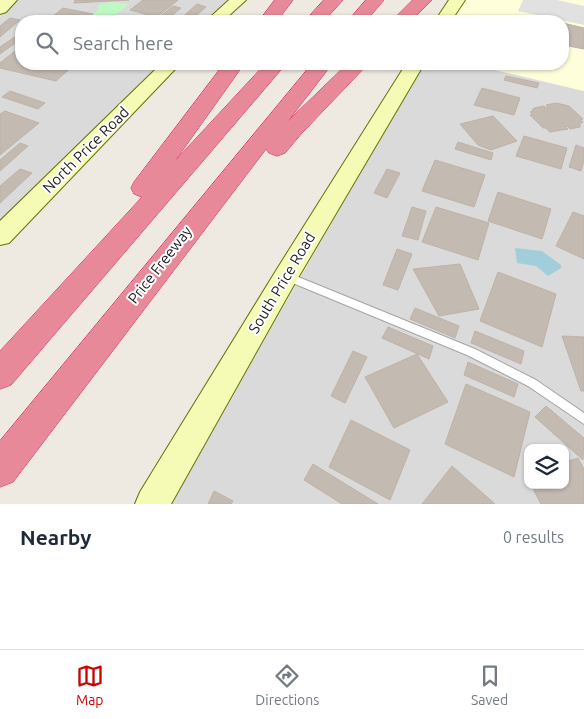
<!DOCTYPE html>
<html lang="en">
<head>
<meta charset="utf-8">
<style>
	body { margin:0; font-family:Ubuntu,sans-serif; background:#f2f2f3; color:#1f2937 }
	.controls { position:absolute; right:15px; bottom:15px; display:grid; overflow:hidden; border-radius:10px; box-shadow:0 1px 4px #0004 }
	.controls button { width:45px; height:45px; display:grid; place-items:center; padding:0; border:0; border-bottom:1px solid #e0e1e3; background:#fff; color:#1f2937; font:25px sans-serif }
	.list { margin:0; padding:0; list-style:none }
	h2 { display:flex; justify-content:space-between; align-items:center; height:65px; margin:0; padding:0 20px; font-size:21px }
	h2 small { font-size:16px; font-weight:400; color:#747a83 }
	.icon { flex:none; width:28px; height:28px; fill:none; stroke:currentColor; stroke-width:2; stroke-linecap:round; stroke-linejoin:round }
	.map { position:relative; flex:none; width:584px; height:504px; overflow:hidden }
	.search { position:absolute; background:#fff; box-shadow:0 1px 4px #0004; left:15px; right:15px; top:15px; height:55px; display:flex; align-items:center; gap:12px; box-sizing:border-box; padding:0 18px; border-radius:20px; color:#747a83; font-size:19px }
	.sheet { height:145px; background:#fff }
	nav { display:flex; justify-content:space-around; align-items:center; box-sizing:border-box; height:70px; border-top:1px solid #e0e1e3; background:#fff; font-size:14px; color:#747a83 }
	nav a { display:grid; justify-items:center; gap:2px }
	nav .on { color:#c90400 }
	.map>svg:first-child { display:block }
	.residential { fill:#dbdada; fill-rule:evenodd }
	.education { fill:#feffda }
	.park { fill:#bef9c4 }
	.parking { fill:#e1e1e1 }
	.water { fill:#a2cedc }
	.building { fill:#c3bab2; stroke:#c0b1a5 }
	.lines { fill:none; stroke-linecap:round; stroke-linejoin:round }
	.lane-casing { stroke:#a4a4a4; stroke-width:2 }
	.secondary-casing { stroke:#657304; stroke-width:2 }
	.highway-casing { stroke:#d9235d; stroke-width:1 }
	.lane { fill:#fff; fill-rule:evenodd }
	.secondary { fill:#f5fab5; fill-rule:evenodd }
	.highway { fill:#e78998; fill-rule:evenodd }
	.labels { text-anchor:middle; stroke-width:4; stroke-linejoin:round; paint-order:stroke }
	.street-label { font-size:15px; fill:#1d1d1d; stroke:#fff }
</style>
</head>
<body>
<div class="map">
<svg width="584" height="504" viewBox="0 0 584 504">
	<rect width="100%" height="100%" fill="#eeeae2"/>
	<g class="residential">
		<path d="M18,0H230L206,21H21V64H163L0,225V17Z"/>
		<path d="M424,64H470L584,91V504H169ZM528,448H565V485H528Z"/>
	</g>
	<path class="education" d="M465,0H584V91L470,64H563V21H451Z"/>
	<path class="park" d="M111,2L129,4L108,21H88L98,9L99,5Z"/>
	<path class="parking" d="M523,0H557L584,6V25L518,11Z"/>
	<path class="water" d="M515,248L542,251L561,265V268L548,276L536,266L517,263Z"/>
	<g class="building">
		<path d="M75,0H129L74,3Z"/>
		<path d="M143,0H178L157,17L130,10Z"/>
		<path d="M197,4L206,7L190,21H178Z"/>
		<path d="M173,6L181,8L165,21L156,20Z"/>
		<path d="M63,8L93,14L85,21H47Z"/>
		<path d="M526,16L552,21H524Z"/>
		<path d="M10,18L20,20L0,37V26Z"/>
		<path d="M563,23L584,28V49L563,45Z"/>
		<path d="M19,34L21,35V39L0,54V47Z"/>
		<path d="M20,47H21V64H75L56,81L0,68V63Z"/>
		<path d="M506,76L539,83L537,88L504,80Z"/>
		<path d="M482,88L520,98L514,115L474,105Z"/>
		<path d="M10,91L45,103L38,109L2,97Z"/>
		<path d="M556,103L569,106L583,119L580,120L583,122L580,123V127L570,129L567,126L565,127L568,129L550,132L546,128H543L530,115L533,114L530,112L533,111L532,110L534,108L544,106L546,108H548L546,105Z"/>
		<path d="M5,111L39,123L0,155V114Z"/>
		<path d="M493,116L517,141L491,150L478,145L460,124Z"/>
		<path d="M524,136L567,148L561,169L516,156Z"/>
		<path d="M458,142L493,153L491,160L455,149Z"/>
		<path d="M20,143L28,146L0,171V160Z"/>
		<path d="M576,145L584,148V161L581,171L569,167Z"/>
		<path d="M435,160L485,175L474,207L422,191Z"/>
		<path d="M20,169L32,173L0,203V186Z"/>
		<path d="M387,169L400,173L387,198L374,193Z"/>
		<path d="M498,192L551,209L542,239L488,221Z"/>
		<path d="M412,207L426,211L418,240L402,236Z"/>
		<path d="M436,207L489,223L478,260L422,242Z"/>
		<path d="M573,212L584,216V259L556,246Z"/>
		<path d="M397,249L412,254L398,290L383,285Z"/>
		<path d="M460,264L479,309L439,316L413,269Z"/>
		<path d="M498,272L556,294L542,347L480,321Z"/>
		<path d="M415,308L459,326L455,338L410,319Z"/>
		<path d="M388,327L433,346L429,359L382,338Z"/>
		<path d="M475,331L524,351L521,364L471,343Z"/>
		<path d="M562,336L584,337V391H581Z"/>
		<path d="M353,351L367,357L345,403L331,396Z"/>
		<path d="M417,354L448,402L394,428L365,377Z"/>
		<path d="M468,362L518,384L514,397L464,375Z"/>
		<path d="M466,384L530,412L514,477L445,444Z"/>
		<path d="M546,406L584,438L583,460L535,417Z"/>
		<path d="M351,420L410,450L390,500L329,467Z"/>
		<path d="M578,458L584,469V504H541L531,485H565V462Z"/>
		<path d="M313,464L378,504H342L304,480Z"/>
		<path d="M452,466L495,504H422Z"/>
		<path d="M214,491L233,501L231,504H208Z"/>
	</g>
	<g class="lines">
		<defs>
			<path id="lane" d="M286,272L475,349L536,380L584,413V424L528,386L467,355L283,279L281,276L283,273Z"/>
			<g id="secondary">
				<path d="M0,0H17L6,12L0,14Z"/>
				<path d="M229,0H246L223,21H206Z"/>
				<path d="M449,0H465L451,21H435Z"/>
				<path d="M161,64H180L9,243L0,245V221Z"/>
				<path d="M406,64H424L295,283L171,504H135L140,492L277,269Z"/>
			</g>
			<g id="highway">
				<path d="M275,0H293L277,21H259Z"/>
				<path d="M324,0H343L324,21H305Z"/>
				<path d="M366,0H384L366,21H348Z"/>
				<path d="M413,0H432L411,21H392Z"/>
				<path d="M224,64H244L175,161L265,64H286L11,385L0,389V351L142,197L134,194L131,188L134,182Z"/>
				<path d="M312,64H332L288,121L347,64H368L302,133L285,153L277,156L269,153L266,149L13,482L0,487V441Z"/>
			</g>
		</defs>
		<use href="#lane" class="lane-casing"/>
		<use href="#secondary" class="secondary-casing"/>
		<use href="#highway" class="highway-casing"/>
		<use href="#lane" class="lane"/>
		<use href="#secondary" class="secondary"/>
		<use href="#highway" class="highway"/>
	</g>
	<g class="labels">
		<g class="street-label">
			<text transform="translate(86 150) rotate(-45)" y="5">North Price Road</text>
			<text transform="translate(160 265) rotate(-52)" y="5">Price Freeway</text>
			<text transform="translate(282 283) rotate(-59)" y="5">South Price Road</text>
		</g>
	</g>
</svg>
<div class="controls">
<button><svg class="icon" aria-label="layers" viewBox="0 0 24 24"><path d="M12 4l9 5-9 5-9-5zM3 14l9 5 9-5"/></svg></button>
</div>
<div class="search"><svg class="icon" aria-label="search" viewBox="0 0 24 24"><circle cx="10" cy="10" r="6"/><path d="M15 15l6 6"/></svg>Search here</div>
</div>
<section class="sheet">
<h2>Nearby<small>0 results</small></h2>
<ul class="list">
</ul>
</section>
<nav>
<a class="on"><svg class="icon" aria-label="map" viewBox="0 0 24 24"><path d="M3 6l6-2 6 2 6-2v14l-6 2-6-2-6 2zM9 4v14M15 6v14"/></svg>Map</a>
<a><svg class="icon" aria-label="directions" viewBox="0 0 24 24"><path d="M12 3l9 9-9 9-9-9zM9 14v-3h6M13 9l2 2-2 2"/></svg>Directions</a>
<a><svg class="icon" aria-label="saved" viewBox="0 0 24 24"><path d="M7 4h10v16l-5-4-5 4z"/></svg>Saved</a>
</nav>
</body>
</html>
